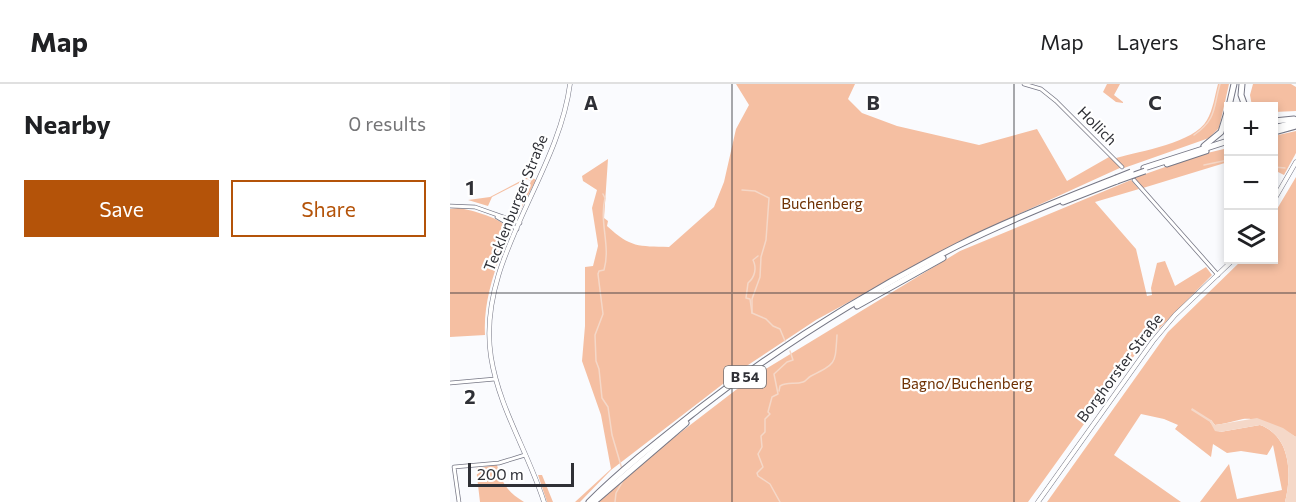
<!DOCTYPE html>
<html lang="en">
<head>
<meta charset="utf-8">
<style>
	body { margin:0; font-family:Commissioner,sans-serif; background:#f2f2f2; color:#202124 }
	.controls { position:absolute; right:18px; top:18px; display:grid; overflow:hidden; border-radius:0px; box-shadow:0 3px 9px #0003 }
	.controls button { width:54px; height:54px; display:grid; place-items:center; padding:0; border:0; border-bottom:2px solid #e0e0e0; background:#fff; color:#202124; font:30px sans-serif }
	.scale { position:absolute; left:18px; bottom:15px; width:106px; box-sizing:border-box; padding-left:6px; border:3px solid #2f3036; border-top:0; font-size:16px; line-height:21px; white-space:nowrap; color:#2f3036; -webkit-text-stroke:4px #fff; paint-order:stroke }
	.list { margin:0; padding:0; list-style:none }
	h2 { display:flex; justify-content:space-between; align-items:center; height:78px; margin:0; padding:0 24px; font-size:26px }
	h2 small { font-size:20px; font-weight:400; color:#757577 }
	.actions { display:flex; gap:12px; padding:18px 24px }
	.actions a { flex:1; padding:14px 0; border:2px solid #b45309; border-radius:0px; text-align:center; font-size:21px; color:#b45309 }
	.actions .main { background:#b45309; color:#fff }
	.icon { flex:none; width:33px; height:33px; fill:none; stroke:currentColor; stroke-width:2; stroke-linecap:round; stroke-linejoin:round }
	.map { position:relative; flex:none; width:846px; height:418px; overflow:hidden }
	header { display:flex; align-items:center; gap:36px; box-sizing:border-box; height:84px; padding:0 30px; background:#fff; border-bottom:2px solid #e0e0e0 }
	header strong { font-size:28px }
	nav { display:flex; gap:33px; margin-inline-start:auto; font-size:21px }
	main { display:flex }
	aside { flex:1; background:#fff }
	.map>svg:first-child { display:block }
	.green { fill:#f5bfa2 }
	.water { fill:#f5d8c8 }
	.lines { fill:none; stroke-linecap:round; stroke-linejoin:round }
	.stream { stroke:#f5d8c8; stroke-width:1.5 }
	.street-casing { stroke:#767785; stroke-width:4.5 }
	.secondary-casing { stroke:#767785; stroke-width:5 }
	.highway-casing { stroke:#767785; stroke-width:7 }
	.street { stroke:#fff; stroke-width:3 }
	.secondary { stroke:#fff; stroke-width:4 }
	.highway { stroke:#fff; stroke-width:5 }
	.highway-bridge-casing { stroke:#767785; stroke-width:7; stroke-linecap:butt }
	.highway-bridge { stroke:#fff; stroke-width:5 }
	.grid { fill:none; stroke:#2f3036; stroke-width:1.5; stroke-opacity:0.55 }
	.labels { text-anchor:middle; stroke-width:4.5; stroke-linejoin:round; paint-order:stroke }
	.shield { fill:#fff; stroke:#6d6e72; stroke-width:1.5 }
	.shield-label { font-size:14px; font-weight:bold; fill:#2f3036 }
	.street-label { font-size:15px; fill:#2f3036; stroke:#fff }
	.park-label { font-size:15px; fill:#6e3002; stroke:#fff }
	.grid-label { font-size:20px; text-anchor:middle; font-weight:bold; fill:#2f3036; stroke:#fff; stroke-width:4.5; stroke-linejoin:round; paint-order:stroke }
</style>
</head>
<body>
<header>
<strong>Map</strong>
<nav><a>Map</a><a>Layers</a><a>Share</a></nav>
</header>
<main>
<aside>
<h2>Nearby<small>0 results</small></h2>
<ul class="list">
</ul>
<div class="actions"><a class="main">Save</a><a>Share</a></div>
</aside>
<div class="map">
<svg width="846" height="418" viewBox="0 0 846 418">
	<rect width="100%" height="100%" fill="#fafbfe"/>
	<g class="green">
		<path d="M286,0H405L398,15L412,29L447,42L529,61L587,45L617,97L659,73L672,83L512,156L366,236L295,283L161,386L130,418H125L161,385L151,331L132,277L135,242V183L143,182L148,162L142,124L147,106L133,97L132,92L158,75L154,134L158,137L157,142C181,164 188,162 219,163L264,123L274,98L286,45L299,21Z"/>
		<path d="M657,0H670L664,11L673,18V19L666,18L653,8Z"/>
		<path d="M768,0H779L769,44L759,54L674,84L666,74C691,67 744,59 757,36C763,26 765,11 768,0Z"/>
		<path d="M803,0H841L846,3V27L824,28V22H802L800,11Z"/>
		<path d="M846,47V69L834,91L824,86V52Z"/>
		<path d="M778,64V78L693,104L684,94L749,71Z"/>
		<path d="M80,92L86,96L67,133L66,130H68L81,97L77,95L42,113L38,122L18,116L40,113Z"/>
		<path d="M846,93V353C834,345 807,333 793,335C783,337 774,340 765,341L761,336L760,338L770,348L810,341C841,352 842,391 835,418H750L779,380L787,415L832,406L823,361L817,371L791,367L777,369L763,360L761,373L725,345L728,341L714,335L691,330L664,371L731,418H597L718,248L792,176H824V130Z"/>
		<path d="M681,96L689,105L645,118L686,165L697,212L702,211L701,204L707,179L715,177L725,202L756,183L762,191L694,260L675,283L578,418H148L192,378L304,292L510,167Z"/>
		<path d="M8,124C22,126 52,134 60,146C47,180 33,214 35,251L0,253V125Z"/>
		<path d="M47,381C52,400 58,408 74,418H30L26,384Z"/>
		<path d="M88,391H92L103,418H97Z"/>
	</g>
	<path class="water" d="M742,324L761,336L765,341L807,334L833,344L846,353V418H835C842,391 841,352 810,341L770,348L765,347L760,338L741,326Z"/>
	<g class="lines">
		<g class="stream">
			<path d="M744,51C767,35 763,24 770,0"/>
			<path d="M754,81L778,76"/>
			<path d="M824,83L835,84"/>
			<path d="M292,106L305,107L319,114L316,156L311,173L310,193L302,215V229L316,235L323,242L330,245L335,257"/>
			<path d="M153,110L155,114C149,139 161,162 154,186L149,187L148,190L153,230L145,251L146,277L149,285L152,314L158,323L162,351L172,385"/>
			<path d="M302,229L300,215L296,214L298,199C305,193 307,184 303,176L308,172"/>
			<path d="M329,307L330,302C338,297 345,301 353,298C357,297 357,294 361,292C387,279 385,280 387,251"/>
			<path d="M165,418L166,409L174,395"/>
			<path d="M330,418L320,400L308,392L307,389L313,383L308,370L312,363L311,352L315,348V335L320,330L318,328L322,313L328,310L324,290L337,278L343,276L340,267"/>
		</g>
		<defs>
			<g id="street">
				<path d="M574,0L591,5L606,17L672,83"/>
				<path d="M684,96L768,191"/>
				<path d="M0,122L25,123L70,139"/>
				<path d="M47,133L67,145"/>
				<path d="M0,299L45,295"/>
				<path d="M9,418L4,383L49,379L75,371"/>
			</g>
			<g id="secondary">
				<path d="M824,116L846,78"/>
				<path d="M94,418C78,368 49,324 41,273C26,176 108,93 120,0"/>
				<path d="M588,418L703,257L725,231L783,176"/>
			</g>
			<g id="highway">
				<path d="M792,0L791,11L795,22"/>
				<path d="M779,22L784,0"/>
				<path d="M824,37L844,35"/>
				<path d="M824,44L846,38"/>
				<path d="M824,48L846,42"/>
				<path d="M754,62L771,48L778,25"/>
				<path d="M717,80L756,67"/>
				<path d="M694,84L778,57"/>
				<path d="M613,118L667,97"/>
				<path d="M407,222L493,174"/>
				<path d="M139,418C173,384 212,354 250,324C330,262 417,208 507,162C559,136 612,115 666,94"/>
				<path d="M144,418L236,339"/>
			</g>
		</defs>
		<use href="#street" class="street-casing"/>
		<use href="#secondary" class="secondary-casing"/>
		<use href="#highway" class="highway-casing"/>
		<use href="#street" class="street"/>
		<use href="#secondary" class="secondary"/>
		<use href="#highway" class="highway"/>
		<defs>
			<g id="highway-bridge">
				<path d="M666,94L681,88"/>
				<path d="M667,97L695,87"/>
			</g>
		</defs>
		<use href="#highway-bridge" class="highway-bridge-casing"/>
		<use href="#highway-bridge" class="highway-bridge"/>
	</g>
	<path class="grid" d="M282,0V418M564,0V418M0,209H846"/>
	<g class="labels">
		<rect class="shield" x="274" y="282" width="42" height="22" rx="4.5"/>
		<g class="shield-label">
			<text x="295" y="298">B 54</text>
		</g>
		<g class="street-label">
			<text transform="translate(647 42) rotate(45)" y="5">Hollich</text>
			<text transform="translate(66 119) rotate(-68)" y="5">Tecklenburger Straße</text>
			<text transform="translate(670 284) rotate(-53)" y="5">Borghorster Straße</text>
		</g>
		<g class="park-label">
			<text x="372" y="125">Buchenberg</text>
			<text x="517" y="305">Bagno/Buchenberg</text>
		</g>
	</g>
	<g class="grid-label">
		<text x="141" y="26">A</text>
		<text x="423" y="26">B</text>
		<text x="705" y="26">C</text>
		<text x="20" y="111">1</text>
		<text x="20" y="320">2</text>
	</g>
</svg>
<div class="controls">
<button>+</button>
<button>−</button>
<button><svg class="icon" aria-label="layers" viewBox="0 0 24 24"><path d="M12 4l9 5-9 5-9-5zM3 14l9 5 9-5"/></svg></button>
</div>
<div class="scale">200 m</div>
</div>
</main>
</body>
</html>
